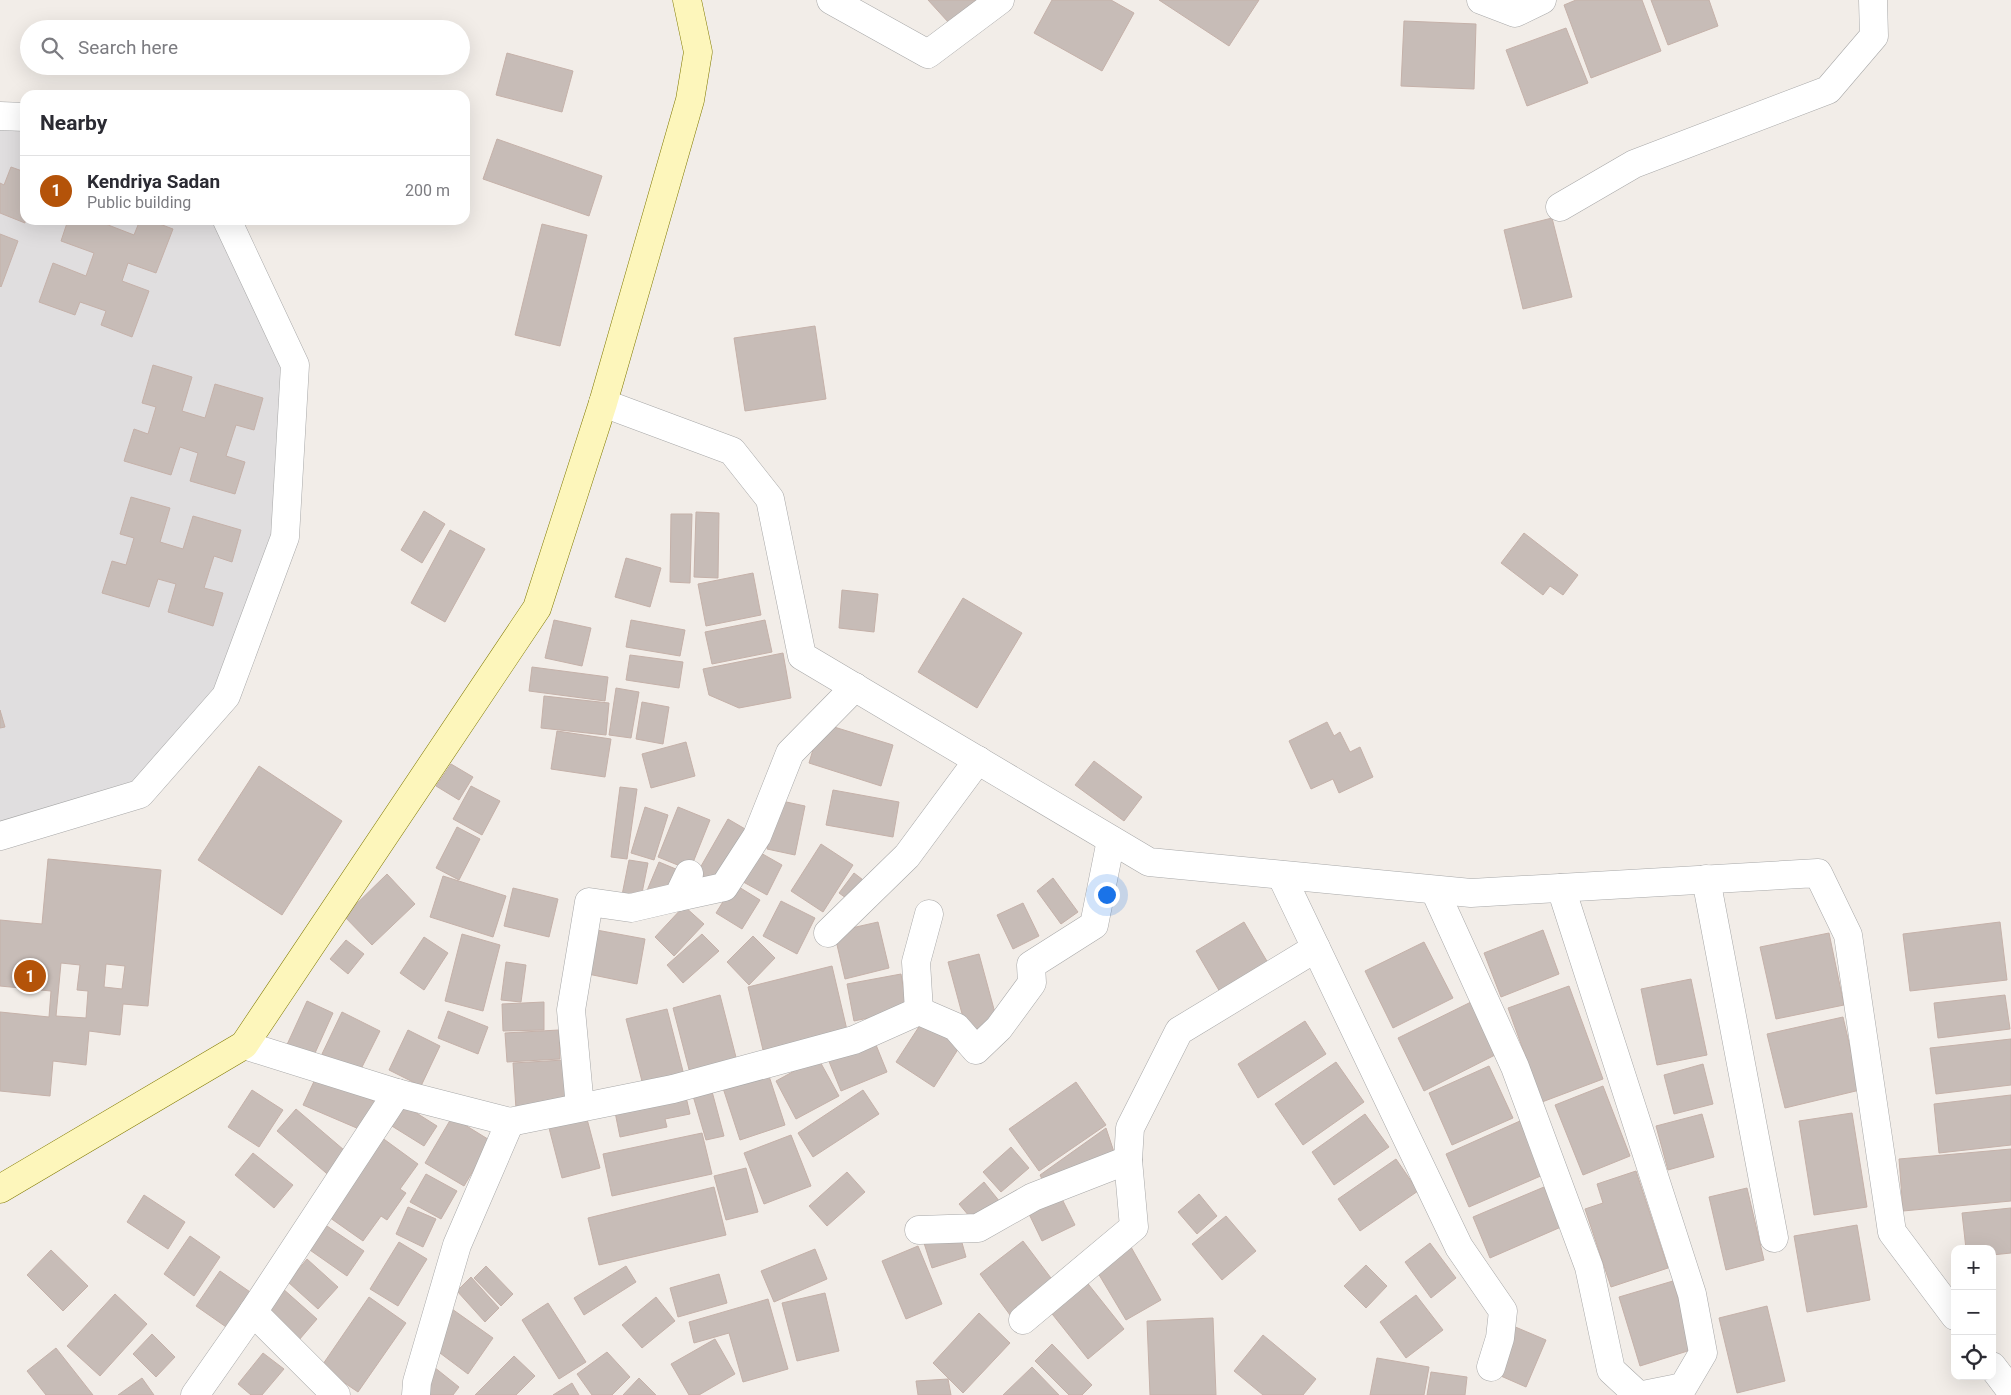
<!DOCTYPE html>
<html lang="en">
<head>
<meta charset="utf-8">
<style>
	body { margin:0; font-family:Roboto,sans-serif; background:#f7f7f7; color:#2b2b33 }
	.controls { position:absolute; right:15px; bottom:15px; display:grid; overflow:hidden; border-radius:10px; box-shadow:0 5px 20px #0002 }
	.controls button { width:45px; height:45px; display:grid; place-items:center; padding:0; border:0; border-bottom:1px solid #e1e1e2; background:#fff; color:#2b2b33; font:25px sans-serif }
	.you { position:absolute; left:1106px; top:894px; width:18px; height:18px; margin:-12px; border:4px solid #fff; border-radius:50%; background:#1a73e8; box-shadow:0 0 0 8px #1a73e833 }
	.badge { display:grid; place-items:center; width:32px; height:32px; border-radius:50%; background:#b45309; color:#fff; font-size:16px; font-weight:700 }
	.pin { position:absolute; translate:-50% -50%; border:2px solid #fff; box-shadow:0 1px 5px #0006 }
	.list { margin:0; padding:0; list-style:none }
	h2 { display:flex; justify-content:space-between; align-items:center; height:65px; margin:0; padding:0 20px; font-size:21px }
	h2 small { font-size:16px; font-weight:400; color:#7c7c81 }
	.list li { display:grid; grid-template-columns:32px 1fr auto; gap:15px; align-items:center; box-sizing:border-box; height:70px; padding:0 20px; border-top:1px solid #e1e1e2 }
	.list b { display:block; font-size:19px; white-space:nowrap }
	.list p { margin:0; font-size:16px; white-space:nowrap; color:#7c7c81 }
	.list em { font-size:16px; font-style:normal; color:#7c7c81 }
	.icon { flex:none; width:28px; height:28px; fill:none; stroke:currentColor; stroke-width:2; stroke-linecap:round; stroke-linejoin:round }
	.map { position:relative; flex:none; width:2011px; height:1395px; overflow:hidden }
	.search { position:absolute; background:#fff; box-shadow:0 5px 20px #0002; left:20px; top:20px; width:450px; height:55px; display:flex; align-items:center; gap:12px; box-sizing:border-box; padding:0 18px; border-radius:28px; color:#7c7c81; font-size:19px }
	.panel { position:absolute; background:#fff; box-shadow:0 5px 20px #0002; left:20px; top:90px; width:450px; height:135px; border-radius:15px }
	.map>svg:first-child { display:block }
	.residential { fill:#e0dedf }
	.building { fill:#c7bcb7; stroke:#c5b1a9; fill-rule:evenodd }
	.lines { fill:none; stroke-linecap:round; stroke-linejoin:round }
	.street-casing { stroke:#a8a8a8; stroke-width:29 }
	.secondary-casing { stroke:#817a00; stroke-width:29 }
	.street { stroke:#fff; stroke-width:28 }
	.secondary { stroke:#fdf6bb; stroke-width:28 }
</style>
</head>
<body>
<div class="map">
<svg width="2011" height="1395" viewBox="0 0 2011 1395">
	<rect width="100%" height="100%" fill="#f2ede8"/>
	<path class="residential" d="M0,116L25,117V220H227L295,365L285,537L226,696L140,794L0,836Z"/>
	<g class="building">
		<path d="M928,0H976L949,23Z"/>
		<path d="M1052,0H1111L1134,13L1102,71L1034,33Z"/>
		<path d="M1159,0H1259L1229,46Z"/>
		<path d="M1576,0H1642L1661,51L1591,78L1564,5Z"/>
		<path d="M1651,0H1709L1718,26L1668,45Z"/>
		<path d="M1404,21L1476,24L1474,89L1401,86Z"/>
		<path d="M1566,28L1588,83L1527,106L1506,50Z"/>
		<path d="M507,53L573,71L562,112L496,95Z"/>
		<path d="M497,139L602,176L589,216L483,179Z"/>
		<path d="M11,167L25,172V223L0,213V183L4,185Z"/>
		<path d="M1552,218L1572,297L1523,309L1504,230Z"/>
		<path d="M68,220H105L103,223L134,235L140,220H149L173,229L156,273L128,263L122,281L149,291L132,337L101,325L106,311L80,302L75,315L39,302L53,263L86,276L94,253L61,241Z"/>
		<path d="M542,224L587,235L560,346L515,335Z"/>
		<path d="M0,234L18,241L1,287L0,286Z"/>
		<path d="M815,326L826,399L745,411L734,338Z"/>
		<path d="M153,365L192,377L182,411L205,418L215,384L263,398L254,430L236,425L226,456L245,462L235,494L190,481L198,453L180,447L171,475L124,461L134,429L148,434L156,407L142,403Z"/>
		<path d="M131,497L170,508L160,542L183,549L193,516L241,530L232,562L214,556L204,588L223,593L213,626L168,612L176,584L158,579L149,607L102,593L112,561L126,565L134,538L120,534Z"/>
		<path d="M424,511L445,524L422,563L401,550Z"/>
		<path d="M696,512L719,513L718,578L694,577Z"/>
		<path d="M671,514H692L690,583L670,582Z"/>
		<path d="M450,530L485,549L445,622L411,603Z"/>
		<path d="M1524,533L1578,575L1563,595L1550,586L1543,595L1501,563Z"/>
		<path d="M626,558L661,568L650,607L615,597Z"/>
		<path d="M753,573L761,615L706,626L698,584Z"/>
		<path d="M842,590L878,594L874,632L839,628Z"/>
		<path d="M963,598L1022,633L977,708L918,672Z"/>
		<path d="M554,620L591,628L582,666L545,658Z"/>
		<path d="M631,620L685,630L680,656L626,647Z"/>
		<path d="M765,620L772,652L712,664L705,632Z"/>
		<path d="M783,653L791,698L739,708L709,695L703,669Z"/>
		<path d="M630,655L683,662L679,688L626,680Z"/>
		<path d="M532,667L608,677L605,701L529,691Z"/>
		<path d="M616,688L639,692L631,738L609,735Z"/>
		<path d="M544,696L609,703L606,735L541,728Z"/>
		<path d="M642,702L669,707L663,744L636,739Z"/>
		<path d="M0,710L5,727L0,728Z"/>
		<path d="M1327,722L1334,736L1340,732L1350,752L1360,747L1373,777L1339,793L1333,779L1311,789L1289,741Z"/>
		<path d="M821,723L893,745L881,786L809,763Z"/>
		<path d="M557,731L611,739L605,777L551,769Z"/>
		<path d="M686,742L695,776L651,788L642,754Z"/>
		<path d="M1094,761L1142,797L1124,821L1075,785Z"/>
		<path d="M451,764L473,777L459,800L436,786Z"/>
		<path d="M259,766L342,821L282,915L198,860Z"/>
		<path d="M471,786L500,801L482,835L453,819Z"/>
		<path d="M620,787L637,789L627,859L611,857Z"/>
		<path d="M833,790L899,802L893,837L826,825Z"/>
		<path d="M777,800L805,806L795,855L767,849Z"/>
		<path d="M645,807L668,815L654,860L631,853Z"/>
		<path d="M678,807L710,820L690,870L658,857Z"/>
		<path d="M728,819L752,833L712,889L692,882Z"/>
		<path d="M457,827L480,839L459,880L436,868Z"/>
		<path d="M821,844L853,865L823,912L791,891Z"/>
		<path d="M752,848L782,865L767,895L736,878Z"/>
		<path d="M48,859L161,870L148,1006L123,1004L120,1035L89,1031L86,1065L53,1061L50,1096L0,1091V1012L49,1017L51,991L0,986V920L42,924ZM61,963L80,965L77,990L88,991L86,1018L56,1016ZM106,964L125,966L122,989L104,987Z"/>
		<path d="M629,860L648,863L640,903L621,900Z"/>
		<path d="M659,862L683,872L674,893H646Z"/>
		<path d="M854,873L867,883L853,903L839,893Z"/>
		<path d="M387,874L415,904L372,945L344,916Z"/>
		<path d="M443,876L506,896L493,937L430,917Z"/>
		<path d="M1053,878L1078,912L1061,924L1037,891Z"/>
		<path d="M734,884L760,900L742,929L716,913Z"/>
		<path d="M513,888L558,899L549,937L504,926Z"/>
		<path d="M781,901L815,918L797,954L763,936Z"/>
		<path d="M1023,903L1039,936L1013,949L997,915Z"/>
		<path d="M684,906L704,924L674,956L655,937Z"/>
		<path d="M878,922L889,968L845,979L834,932Z"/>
		<path d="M1244,922L1268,963L1220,992L1196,951Z"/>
		<path d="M2000,922L2007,980L1910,991L1903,934Z"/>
		<path d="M591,929L645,939L637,984L583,973Z"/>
		<path d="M1543,930L1559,974L1501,997L1484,953Z"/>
		<path d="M1829,933L1844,1005L1776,1019L1760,947Z"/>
		<path d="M462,934L500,945L483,1011L445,1001Z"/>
		<path d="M702,934L719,951L683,983L667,965Z"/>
		<path d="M753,936L775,958L749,985L727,962Z"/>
		<path d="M424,937L448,953L424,990L400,973Z"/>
		<path d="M346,940L364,954L348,974L330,959Z"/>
		<path d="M1424,942L1453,998L1393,1028L1365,971Z"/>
		<path d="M979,954L998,1024L967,1032L948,962Z"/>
		<path d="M506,962L526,965L521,1002L501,1000Z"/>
		<path d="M832,966L847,1030L763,1050L748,987Z"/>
		<path d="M901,974L907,1010L854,1021L847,984Z"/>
		<path d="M1691,979L1707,1055L1657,1065L1641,989Z"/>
		<path d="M1569,986L1603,1079L1542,1102L1508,1008Z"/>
		<path d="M720,995L738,1065L691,1077L673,1008Z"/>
		<path d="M2005,995L2010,1029L1938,1038L1934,1003Z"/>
		<path d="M307,1001L333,1013L311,1062L285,1049Z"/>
		<path d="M544,1002V1030L503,1031L502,1004Z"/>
		<path d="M1471,1002L1497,1054L1424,1091L1398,1038Z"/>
		<path d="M667,1009L685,1079L644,1089L626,1019Z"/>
		<path d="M448,1011L488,1027L478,1054L438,1038Z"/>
		<path d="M342,1012L380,1031L359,1073L322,1054Z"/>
		<path d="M1843,1017L1860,1090L1785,1108L1767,1034Z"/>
		<path d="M924,1019L962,1043L934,1087L896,1062Z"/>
		<path d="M1305,1021L1326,1054L1258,1098L1238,1064Z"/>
		<path d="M408,1030L440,1046L421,1086L389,1070Z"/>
		<path d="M559,1030L560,1059L507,1062L505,1033Z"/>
		<path d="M2011,1039V1085L1936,1094L1930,1048Z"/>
		<path d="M874,1040L887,1072L841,1091L828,1059Z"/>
		<path d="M818,1058L839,1096L796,1119L776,1081Z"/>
		<path d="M564,1060L567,1106L516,1109L513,1063Z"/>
		<path d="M1336,1062L1364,1102L1303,1145L1275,1104Z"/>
		<path d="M1703,1064L1713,1104L1674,1114L1664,1075Z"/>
		<path d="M1489,1066L1513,1118L1452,1145L1429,1093Z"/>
		<path d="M768,1073L785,1125L740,1140L723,1088Z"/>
		<path d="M317,1075L378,1103L366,1132L303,1105Z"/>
		<path d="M1076,1082L1106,1125L1039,1171L1009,1129Z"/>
		<path d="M710,1084L724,1136L706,1140L691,1089Z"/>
		<path d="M1603,1086L1630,1156L1583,1175L1555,1105Z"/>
		<path d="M252,1090L283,1110L259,1147L228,1127Z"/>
		<path d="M863,1090L879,1114L813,1157L798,1133Z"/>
		<path d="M2011,1095V1145L1939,1153L1934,1104Z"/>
		<path d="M686,1097L690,1114L665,1119L667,1127L620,1137L614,1107Z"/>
		<path d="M399,1102L437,1126L424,1146L387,1123Z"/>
		<path d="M296,1109L351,1156L332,1178L277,1131Z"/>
		<path d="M1852,1113L1867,1207L1814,1215L1799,1121Z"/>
		<path d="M1365,1114L1389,1147L1334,1185L1312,1152Z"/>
		<path d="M1702,1114L1714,1157L1668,1170L1656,1126Z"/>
		<path d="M452,1117L491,1141L464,1186L425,1163Z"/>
		<path d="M587,1119L600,1168L562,1178L549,1128Z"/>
		<path d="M1520,1121L1543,1175L1469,1207L1446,1154Z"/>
		<path d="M1106,1128L1115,1155L1045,1185L1040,1175Z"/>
		<path d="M702,1133L712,1174L612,1196L603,1154Z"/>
		<path d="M791,1135L811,1186L764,1204L744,1153Z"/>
		<path d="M381,1137L418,1164L400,1189L406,1193L387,1220L381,1216L363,1241L326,1215Z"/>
		<path d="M1011,1147L1029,1168L1001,1192L983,1172Z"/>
		<path d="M2011,1149V1201L1903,1211L1899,1159Z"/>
		<path d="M253,1153L293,1185L274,1208L235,1175Z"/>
		<path d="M1396,1159L1418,1191L1360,1231L1338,1199Z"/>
		<path d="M746,1168L758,1212L726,1220L714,1176Z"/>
		<path d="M1636,1171L1668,1268L1611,1287L1585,1209L1603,1203L1597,1184Z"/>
		<path d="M847,1172L865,1192L827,1226L809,1206Z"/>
		<path d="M426,1174L457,1191L441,1219L410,1202Z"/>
		<path d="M984,1182L1000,1202L975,1223L959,1204Z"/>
		<path d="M714,1187L726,1235L599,1265L588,1218Z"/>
		<path d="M1544,1187L1561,1227L1490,1258L1473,1217Z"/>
		<path d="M1747,1188L1764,1260L1726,1270L1709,1197Z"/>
		<path d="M1199,1194L1217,1216L1197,1234L1178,1212Z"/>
		<path d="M144,1195L185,1222L168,1249L127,1222Z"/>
		<path d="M1061,1197L1075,1225L1042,1241L1029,1214Z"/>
		<path d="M408,1207L436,1219L423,1247L396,1234Z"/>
		<path d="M2011,1208V1253L1992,1255V1249H1966L1962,1213Z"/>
		<path d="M1226,1216L1256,1251L1222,1280L1192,1244Z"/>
		<path d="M324,1224L364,1251L347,1276L307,1248Z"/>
		<path d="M1857,1225L1870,1300L1807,1312L1794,1236Z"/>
		<path d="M959,1232L966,1257L932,1268L924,1243Z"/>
		<path d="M190,1236L220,1257L194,1296L164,1274Z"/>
		<path d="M1023,1241L1057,1286L1013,1319L980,1274Z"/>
		<path d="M399,1242L427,1259L398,1306L370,1289Z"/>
		<path d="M1430,1243L1456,1278L1431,1298L1405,1262Z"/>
		<path d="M918,1246L942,1304L906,1319L882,1261Z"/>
		<path d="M1131,1247L1161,1300L1126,1320L1095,1268Z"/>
		<path d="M815,1249L827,1279L774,1302L761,1271Z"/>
		<path d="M51,1250L88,1286L63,1311L27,1275Z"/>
		<path d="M307,1259L338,1287L318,1309L288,1282Z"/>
		<path d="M1366,1265L1387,1286L1366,1308L1344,1286Z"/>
		<path d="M486,1266L513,1294L501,1306L474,1278Z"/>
		<path d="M626,1266L636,1282L584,1315L574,1298Z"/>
		<path d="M220,1271L253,1294L229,1329L196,1306Z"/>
		<path d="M719,1274L727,1303L678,1317L670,1288Z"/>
		<path d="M471,1277L499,1308L485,1322L457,1291Z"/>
		<path d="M1085,1280L1124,1329L1088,1359L1049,1310Z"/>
		<path d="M1673,1281L1694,1349L1640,1366L1619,1297Z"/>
		<path d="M282,1288L317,1319L299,1340L264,1310Z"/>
		<path d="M825,1293L839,1351L797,1361L782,1303Z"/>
		<path d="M115,1294L147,1324L100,1376L67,1346Z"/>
		<path d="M1416,1295L1443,1330L1406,1358L1380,1322Z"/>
		<path d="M369,1297L406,1323L358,1392L321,1367Z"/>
		<path d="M656,1297L675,1321L642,1348L622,1325Z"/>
		<path d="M768,1299L788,1369L743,1382L729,1333L694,1343L689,1322Z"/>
		<path d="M548,1303L586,1362L559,1379L522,1320Z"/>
		<path d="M1767,1306L1785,1381L1737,1393L1719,1318Z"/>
		<path d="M452,1309L493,1338L468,1374L440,1353L437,1330Z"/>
		<path d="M979,1313L1010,1343L963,1393L933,1363Z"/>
		<path d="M1213,1318L1216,1395H1150L1147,1321Z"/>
		<path d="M1513,1326L1546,1340L1526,1387L1494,1373Z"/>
		<path d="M152,1334L175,1357L156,1377L133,1354Z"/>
		<path d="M1263,1335L1316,1379L1303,1395H1263L1234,1371Z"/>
		<path d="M715,1339L735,1374L699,1395H689L671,1364Z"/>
		<path d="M1052,1344L1092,1385L1082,1395H1069L1035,1361Z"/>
		<path d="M56,1348L93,1395H46L27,1371Z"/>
		<path d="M607,1352L630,1377L612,1395H592L577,1374Z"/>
		<path d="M263,1353L284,1369L262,1395H251L238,1384Z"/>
		<path d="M514,1356L535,1376L516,1395H475Z"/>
		<path d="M1377,1358L1429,1367L1424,1395H1370Z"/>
		<path d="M429,1363L459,1387L453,1395H422Z"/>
		<path d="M1032,1367L1059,1395H1003Z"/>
		<path d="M1431,1372L1467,1377L1465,1395H1427Z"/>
		<path d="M142,1378L154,1395H118Z"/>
		<path d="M639,1378L656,1395H623Z"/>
		<path d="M948,1379L951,1395H918L916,1381Z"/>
		<path d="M572,1383L579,1395H553Z"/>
	</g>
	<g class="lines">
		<defs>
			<g id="street">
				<path d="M831,0L928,54L1000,0"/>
				<path d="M1481,0L1515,13L1542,0"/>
				<path d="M0,116L25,117"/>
				<path d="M1560,207L1634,164L1828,90L1874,36L1873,0"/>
				<path d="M603,403L732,451L770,499L802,656L1149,862L1471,893L1818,873L1848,935L1892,1232L1955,1316"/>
				<path d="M0,836L140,794L226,696L285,537L295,365L227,220"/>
				<path d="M1281,875L1459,1247L1503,1311L1500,1338L1491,1367"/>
				<path d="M1706,879L1774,1238"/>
				<path d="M1561,888L1692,1294L1703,1353L1683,1387L1643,1395"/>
				<path d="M1435,891L1515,1067L1589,1267L1611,1370L1638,1395"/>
				<path d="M678,897L724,887L757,836L790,753L855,687"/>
				<path d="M828,933L907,856L978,760"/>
				<path d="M919,1011L916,962L929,914"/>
				<path d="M244,1045L397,1093L510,1122L457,1245L417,1382L416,1395"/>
				<path d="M580,1107L571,1010L589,902L631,908L678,897L689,874"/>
				<path d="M510,1122L673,1089L854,1040L919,1011L956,1027L976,1050L999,1028L1032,983L1031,965L1094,925L1111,840"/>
				<path d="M919,1230L978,1228L1033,1197L1128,1160"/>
				<path d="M253,1312L336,1395"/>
				<path d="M1023,1320L1134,1227L1128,1160L1130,1128L1179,1031L1316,948"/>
				<path d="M1992,1366L2011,1391"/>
				<path d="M195,1395L253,1312L397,1093"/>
			</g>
			<path id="secondary" d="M0,1189L244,1045L537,608L603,403L690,100L698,52L687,0"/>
		</defs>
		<use href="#street" class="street-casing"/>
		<use href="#secondary" class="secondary-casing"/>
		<use href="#street" class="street"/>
		<use href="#secondary" class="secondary"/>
	</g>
</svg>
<div class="controls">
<button>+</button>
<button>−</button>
<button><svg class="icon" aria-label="locate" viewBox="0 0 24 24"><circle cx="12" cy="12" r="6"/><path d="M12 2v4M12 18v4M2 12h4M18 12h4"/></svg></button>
</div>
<div class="you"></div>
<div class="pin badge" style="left:30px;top:976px">1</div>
<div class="search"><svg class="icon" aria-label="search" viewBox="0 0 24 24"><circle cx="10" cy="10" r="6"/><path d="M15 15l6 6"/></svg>Search here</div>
<section class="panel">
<h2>Nearby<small></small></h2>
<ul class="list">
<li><span class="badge">1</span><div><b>Kendriya Sadan</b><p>Public building</p></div><em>200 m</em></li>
</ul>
</section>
</div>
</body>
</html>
